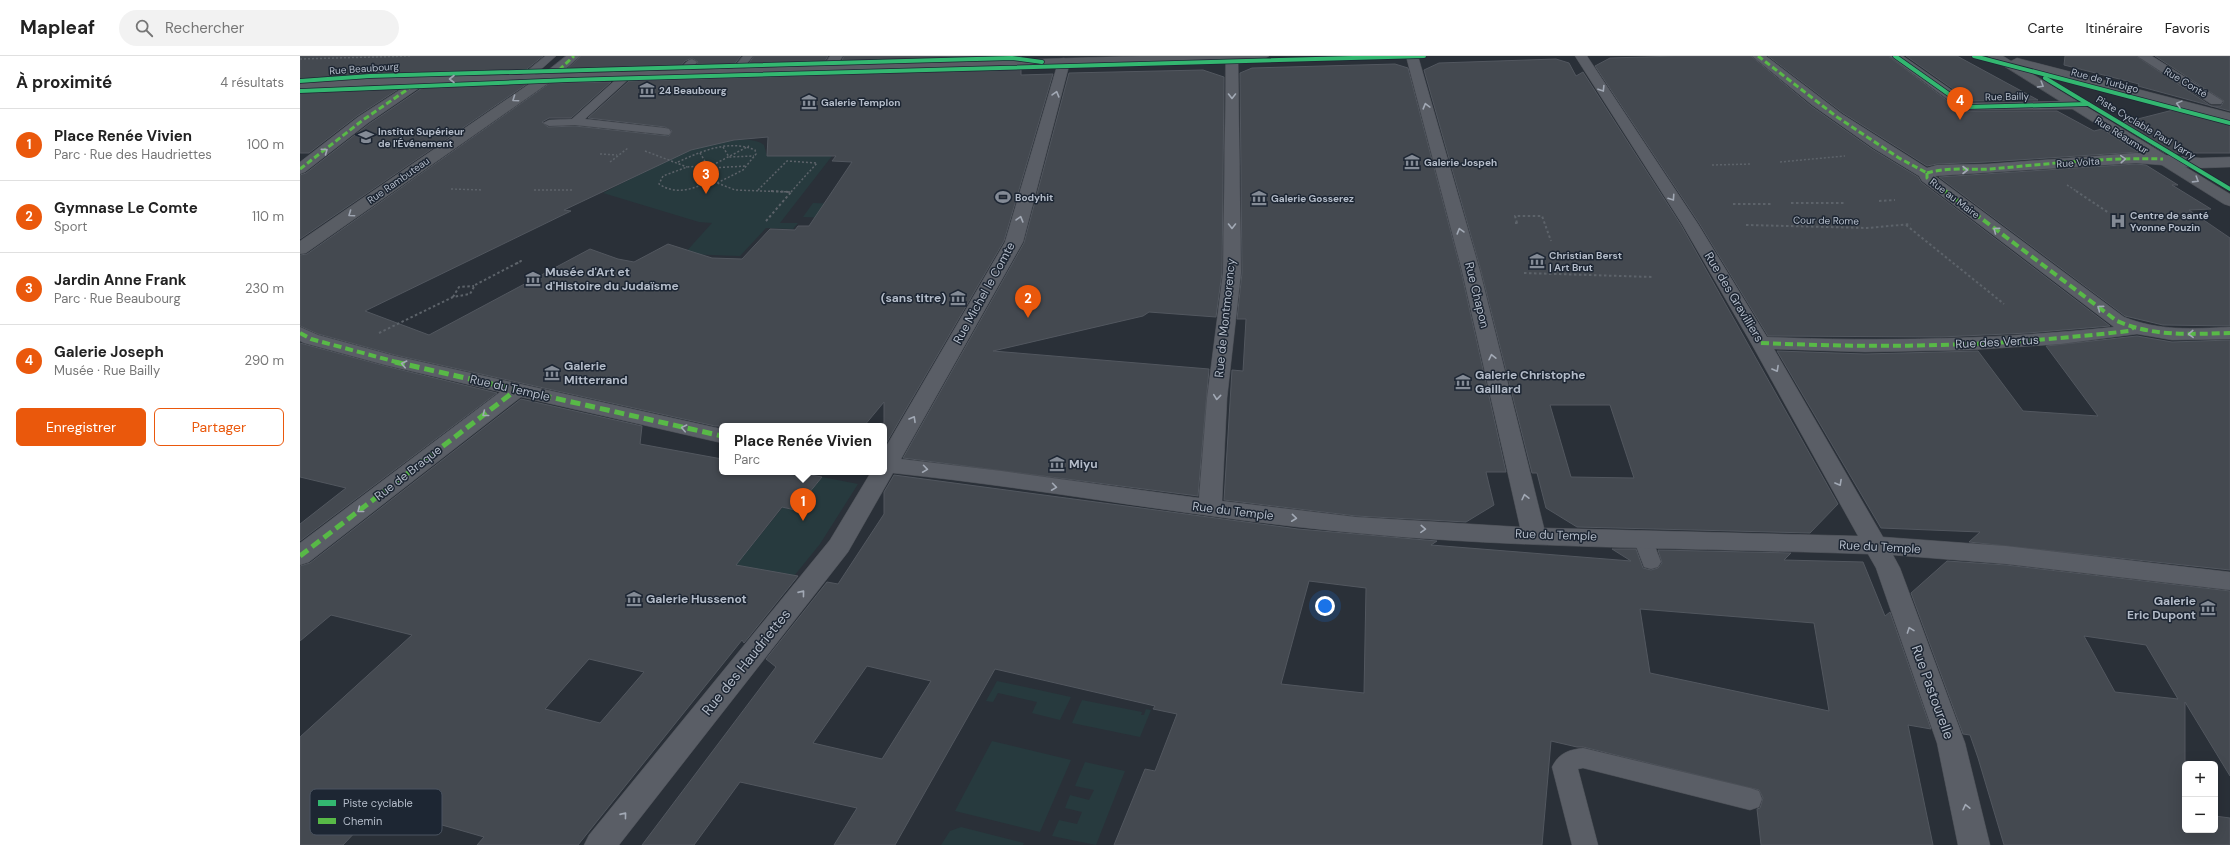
<!DOCTYPE html>
<html lang="fr">
<head>
<meta charset="utf-8">
<style>
	body { margin:0; font-family:"DM Sans",sans-serif; background:#f2f2f2; color:#222 }
	.controls { position:absolute; right:12px; bottom:12px; display:grid; overflow:hidden; border-radius:6px; box-shadow:0 4px 16px #0002 }
	.controls button { width:36px; height:36px; display:grid; place-items:center; padding:0; border:0; border-bottom:1px solid #e0e0e0; background:#fff; color:#222; font:20px sans-serif }
	.you { position:absolute; left:1025px; top:550px; width:14px; height:14px; margin:-10px; border:3px solid #fff; border-radius:50%; background:#1a73e8; box-shadow:0 0 0 6px #1a73e833 }
	.badge { display:grid; place-items:center; width:26px; height:26px; border-radius:50%; background:#ea580c; color:#fff; font-size:13px; font-weight:700 }
	.pin { position:absolute; translate:-50% -33px; filter:drop-shadow(0 1px 2px #0008) }
	.pin::after { content:''; position:absolute; top:21px; width:14px; height:12px; background:inherit; clip-path:polygon(0 0,100% 0,50% 100%) }
	.popup { position:absolute; left:419px; top:367px; width:168px; height:52px; box-sizing:border-box; display:grid; place-content:center; border-radius:6px; background:#fff; filter:drop-shadow(0 1px 3px #0005); font-size:13px; white-space:nowrap; color:#767676 }
	.popup b { font-size:15px; color:#222 }
	.popup::after { content:''; position:absolute; left:50%; top:100%; margin-left:-8px; border:8px solid transparent; border-top-color:#fff }
	.list { margin:0; padding:0; list-style:none }
	h2 { display:flex; justify-content:space-between; align-items:center; height:52px; margin:0; padding:0 16px; font-size:17px }
	h2 small { font-size:13px; font-weight:400; color:#767676 }
	.list li { display:grid; grid-template-columns:26px 1fr auto; gap:12px; align-items:center; box-sizing:border-box; height:72px; padding:0 16px; border-top:1px solid #e0e0e0 }
	.list b { display:block; font-size:15px; white-space:nowrap }
	.list p { margin:0; font-size:13px; white-space:nowrap; color:#767676 }
	.list em { font-size:13px; font-style:normal; color:#767676 }
	.actions { display:flex; gap:8px; padding:12px 16px }
	.actions a { flex:1; padding:9px 0; border:1px solid #ea580c; border-radius:6px; text-align:center; font-size:14px; color:#ea580c }
	.actions .main { background:#ea580c; color:#fff }
	.icon { flex:none; width:22px; height:22px; fill:none; stroke:currentColor; stroke-width:2; stroke-linecap:round; stroke-linejoin:round }
	.map { position:relative; flex:none; width:1930px; height:789px; overflow:hidden }
	header { display:flex; align-items:center; gap:24px; box-sizing:border-box; height:56px; padding:0 20px; background:#fff; border-bottom:1px solid #e0e0e0 }
	header strong { font-size:19px }
	nav { display:flex; gap:22px; margin-inline-start:auto; font-size:14px }
	.search { width:280px; height:36px; background:#f2f2f2; display:flex; align-items:center; gap:10px; box-sizing:border-box; padding:0 14px; border-radius:22px; color:#767676; font-size:15px }
	main { display:flex }
	aside { flex:1; background:#fff }
	.map>svg:first-child { display:block }
	.green { fill:#273a3e }
	.building { fill:#444950; stroke:#52575f; fill-rule:evenodd }
	.lines { fill:none; stroke-linecap:round; stroke-linejoin:round }
	.lane-casing { stroke:#484c53; stroke-width:1 }
	.street-casing { stroke:#484c53; stroke-width:1 }
	.secondary-casing { stroke:#484c53; stroke-width:1 }
	.path-far1 { stroke:#5d636a; stroke-width:1.5; stroke-dasharray:2 2; stroke-linecap:butt }
	.path { stroke:#5d636a; stroke-width:2; stroke-dasharray:2.5 2.5; stroke-linecap:butt }
	.lane { fill:#5a5e66; fill-rule:evenodd }
	.street { fill:#5a5e66; fill-rule:evenodd }
	.secondary { fill:#595d64; fill-rule:evenodd }
	.quiet-far2 { stroke:#58b947; stroke-width:3; stroke-dasharray:6 3; stroke-linecap:butt }
	.quiet-far1 { stroke:#58b947; stroke-width:4; stroke-dasharray:8 4; stroke-linecap:butt }
	.quiet { stroke:#58b947; stroke-width:5; stroke-dasharray:10 5; stroke-linecap:butt }
	.cycleway-casing { stroke:#1d2633; stroke-width:5.5 }
	.cycleway { stroke:#33b770; stroke-width:4 }
	.oneway { stroke:#9da4b0 }
	.oneway2 { stroke:#a2a9b5 }
	.labels { text-anchor:middle; stroke-width:3; stroke-linejoin:round; paint-order:stroke }
	.far-street-label { font-size:10px; fill:#b4bcc9; stroke:#1d2633 }
	.far-poi-label { font-size:10px; font-weight:bold; fill:#b4bcc9; stroke:#1d2633; text-anchor:start }
	.poi-label { font-size:12px; font-weight:bold; fill:#b4bcc9; stroke:#1d2633; text-anchor:start }
	.street-label { font-size:12px; fill:#b4bcc9; stroke:#1d2633 }
	.near-street-label { font-size:14px; fill:#b4bcc9; stroke:#1d2633 }
	.key { fill:#1d2633; stroke:#4a5360; stroke-width:1 }
	.key-label { font-size:11px; fill:#b4bcc9 }
</style>
</head>
<body>
<header>
<strong>Mapleaf</strong>
<div class="search"><svg class="icon" aria-label="search" viewBox="0 0 24 24"><circle cx="10" cy="10" r="6"/><path d="M15 15l6 6"/></svg>Rechercher</div>
<nav><a>Carte</a><a>Itinéraire</a><a>Favoris</a></nav>
</header>
<main>
<aside>
<h2>À proximité<small>4 résultats</small></h2>
<ul class="list">
<li><span class="badge">1</span><div><b>Place Renée Vivien</b><p>Parc · Rue des Haudriettes</p></div><em>100 m</em></li>
<li><span class="badge">2</span><div><b>Gymnase Le Comte</b><p>Sport</p></div><em>110 m</em></li>
<li><span class="badge">3</span><div><b>Jardin Anne Frank</b><p>Parc · Rue Beaubourg</p></div><em>230 m</em></li>
<li><span class="badge">4</span><div><b>Galerie Joseph</b><p>Musée · Rue Bailly</p></div><em>290 m</em></li>
</ul>
<div class="actions"><a class="main">Enregistrer</a><a>Partager</a></div>
</aside>
<div class="map">
<svg width="1930" height="789" viewBox="0 0 1930 789">
	<rect width="100%" height="100%" fill="#2a3038"/>
	<g class="green">
		<path d="M306,76L392,81L386,95C405,91 448,76 464,89L467,100H532L480,167H498L493,173L466,172L440,200L384,198L412,167L399,166L303,137L356,110Z"/>
		<path d="M513,147L541,148L531,162L503,161Z"/>
		<path d="M522,421L558,428L520,488L494,520L436,509L483,451L495,454Z"/>
		<path d="M697,625L771,641L760,664L732,657L737,646L698,637L693,646L686,645Z"/>
		<path d="M782,644L842,656L841,659H844L846,653L851,654L840,681L772,667Z"/>
		<path d="M692,685L771,704L740,776L655,755Z"/>
		<path d="M785,706L825,715L796,789L752,780L759,764L777,768L782,756L765,752L770,739L789,744L794,734L775,730Z"/>
		<path d="M661,771L724,787L723,789H641L650,775Z"/>
	</g>
	<g class="building">
		<path d="M0,0H243L222,17L122,18L0,24Z"/>
		<path d="M281,0H441L432,11L394,12L398,6L392,2L385,5L379,12L264,16Z"/>
		<path d="M454,0H528L523,8L447,10Z"/>
		<path d="M544,0H721V2L540,8Z"/>
		<path d="M1377,0H1451L1511,50L1572,93L1618,121L1621,126L1810,270L1728,277L1641,281L1468,280L1399,167L1295,10L1310,2Z"/>
		<path d="M1468,0H1588L1661,55H1757L1794,75L1802,73L1838,96L1687,106L1637,108L1627,110L1543,57Z"/>
		<path d="M1606,0H1657L1738,44L1670,45Z"/>
		<path d="M1765,0H1836L1911,50H1921L1924,45L1855,0H1930V55L1838,30L1839,28L1764,9Z"/>
		<path d="M1256,3L1269,7L1276,20L1283,16L1381,169L1538,448L1510,477L1277,471L1246,452L1237,417H1232L1181,215L1124,14L1139,7ZM1250,349H1310L1334,422L1271,421Z"/>
		<path d="M1095,8L1108,12L1161,215L1206,416H1186L1194,449L1166,466L1056,460L924,444L932,314L943,315L946,263H937L942,217L940,17L952,12Z"/>
		<path d="M721,13V19L753,18L704,185L584,391V346L564,370H415L95,299L18,278L0,270V199L7,198L250,27L311,26L271,62H249L242,66L248,71L275,70L369,80L372,75L365,71L288,62L329,25ZM468,81L467,100H536L532,105L552,106L509,170H498L495,174L470,173L442,203L412,202L368,188L334,206L318,203L290,193L129,279L65,255L271,155L264,154L391,94L434,84Z"/>
		<path d="M903,14L924,21L922,217L916,261L849,256L843,260L693,295L909,313L898,440L603,402L724,187L769,17Z"/>
		<path d="M227,28L0,183V119L6,117L69,68L125,30Z"/>
		<path d="M76,30H103L57,60L9,97H0V35Z"/>
		<path d="M1877,53L1930,66V97H1865L1818,68Z"/>
		<path d="M1836,108L1846,109L1878,129H1872L1911,153L1889,154L1930,182V270L1863,269L1825,260L1639,121Z"/>
		<path d="M1837,280L1872,286L1930,284V514L1669,486L1680,476L1581,472L1477,295L1565,298L1678,295L1723,355L1798,360L1746,290Z"/>
		<path d="M0,287L85,310L197,337L0,485V468L46,432L0,421Z"/>
		<path d="M221,343L342,370L340,388L422,403V416H493L522,421L495,454L482,451L436,509L498,520L444,587L442,584L278,789H177L184,781L79,751L43,789H0V681L112,579L31,559L0,585V510L10,507ZM289,603L344,616L300,667L245,653Z"/>
		<path d="M594,419L998,473L1137,485L1131,489L1331,505L1312,493H1336L1343,512L1351,514L1358,512L1362,507L1358,494L1491,497L1484,504L1563,506L1585,560L1590,556L1631,673L1608,669L1633,789H1461L1457,753L1460,752L1463,742L1459,734L1283,691H1277L1251,685L1242,789H814L845,713L855,715L877,658L853,653L855,650L695,613L595,789H534L557,752L440,726L394,789H342L476,611L466,603L527,526L538,528L584,458V436ZM1009,525L1066,532L1064,637L981,628ZM1340,553L1514,567L1529,655L1350,617ZM567,610L631,625L582,703L513,687Z"/>
		<path d="M1647,505L1706,509L1930,535V720L1885,646V774H1915V760L1930,762V789H1704L1678,702L1670,679L1663,678L1611,537ZM1784,580L1846,589L1878,643L1815,636Z"/>
	</g>
	<g class="lines">
		<defs>
			<g id="lane">
				<path d="M245,0H256L229,24H221L220,22L221,20Z"/>
				<path d="M443,0H453L439,18H431L430,16Z"/>
				<path d="M392,3L397,6L387,19H379L378,17C381,12 386,4 392,3Z"/>
				<path d="M327,16L331,17L332,19L331,21L285,63L365,72L369,73L371,76L369,79L275,69L249,70L243,67L249,64L272,63L323,17Z"/>
				<path d="M1343,475L1350,477L1361,506L1358,511L1351,513L1344,511L1333,482L1336,477Z"/>
				<path d="M1283,692L1450,732L1459,735L1462,743L1459,751L1450,754L1283,712L1278,713L1298,789H1272L1252,711C1259,697 1268,694 1283,692Z"/>
			</g>
			<g id="street">
				<path d="M266,0H280L252,25H242L240,22L242,19Z"/>
				<path d="M530,0H543L532,16H522L521,13Z"/>
				<path d="M926,0H938L941,217L927,342L922,445L1056,461L1220,471L1162,215L1106,0H1118L1180,215L1244,472L1558,480L1451,287L1382,168L1275,0H1287L1398,168L1467,281C1584,286 1699,283 1814,271L1622,125L1619,120L1573,92L1512,49L1452,0H1466L1542,58L1627,112L1637,109L1687,108L1836,97L1901,102L1930,101V111L1901,112L1836,107L1635,120L1824,261C1858,275 1893,273 1930,271V283L1872,284L1837,278L1761,288L1669,294L1565,296L1474,293L1583,481L1706,490L1930,516V534L1706,508L1593,499L1600,512L1665,687L1690,789H1658L1637,687L1576,512L1568,498C1397,492 1226,493 1056,477C901,463 748,433 593,417L548,496L319,789H284L289,779L530,484L571,416H584V394L705,186L759,3L764,2L770,6L723,186L601,403L702,415L899,442L907,342L923,217Z"/>
				<path d="M1589,0H1603L1670,47L1774,45L1781,49L1774,53L1662,54Z"/>
				<path d="M1837,0H1852L1923,45L1921,48H1911Z"/>
				<path d="M123,19L130,23L128,26L68,67L5,116L0,118V106L58,61Z"/>
				<path d="M0,271L18,279L95,300L422,373V387L221,341L9,506L0,509V487L200,336L85,309L4,287L0,285Z"/>
			</g>
			<g id="secondary">
				<path d="M839,0H969L963,4L250,26L6,197L0,198V185L232,26L76,29L0,34V26L76,21L213,19Z"/>
				<path d="M1688,0H1703L1711,5L1717,2L1930,57V65L1721,11L1930,138V150L1924,148Z"/>
			</g>
		</defs>
		<use href="#lane" class="lane-casing"/>
		<use href="#street" class="street-casing"/>
		<use href="#secondary" class="secondary-casing"/>
		<g class="path-far1">
			<path d="M0,3L110,0"/>
			<path d="M423,91L429,101L454,100"/>
			<path d="M345,95L387,111"/>
			<path d="M400,97L409,112"/>
			<path d="M300,98L317,99"/>
			<path d="M310,106L328,92"/>
			<path d="M378,106C402,95 429,83 455,94L456,98L443,114L417,127"/>
			<path d="M1480,106L1545,100"/>
			<path d="M1412,109L1452,108"/>
			<path d="M403,110L413,114L414,121C398,133 376,140 359,128L363,120L387,111Z"/>
			<path d="M409,111L449,90"/>
			<path d="M411,112L446,110"/>
			<path d="M410,124L435,134L490,136"/>
			<path d="M1767,129L1778,136"/>
			<path d="M151,133L183,134"/>
			<path d="M234,134H272"/>
			<path d="M458,134L487,105L517,107L491,136"/>
		</g>
		<g class="path">
			<path d="M471,135L490,136"/>
			<path d="M1776,135L1809,157"/>
			<path d="M1579,145L1595,144"/>
			<path d="M1491,147H1544"/>
			<path d="M1433,148H1471"/>
			<path d="M466,165L492,135"/>
			<path d="M1215,167H1219"/>
			<path d="M1217,167L1215,160H1242L1251,185"/>
			<path d="M1446,169L1567,172L1611,168"/>
			<path d="M1606,169L1704,248"/>
			<path d="M1224,217L1353,221"/>
			<path d="M153,241L159,231L174,230"/>
			<path d="M79,277L153,241L170,238L175,229L221,205L216,208"/>
		</g>
		<use href="#lane" class="lane"/>
		<use href="#street" class="street"/>
		<use href="#secondary" class="secondary"/>
		<g class="quiet-far2">
			<path d="M1458,0L1537,61L1599,102L1627,117"/>
			<path d="M259,14L274,0"/>
			<path d="M0,113L63,64L111,31"/>
			<path d="M1627,117V122L1646,136"/>
			<path d="M1627,117C1647,111 1670,114 1691,113C1748,108 1806,101 1863,103"/>
		</g>
		<g class="quiet-far1">
			<path d="M1645,135L1817,265C1854,281 1891,278 1930,277"/>
			<path d="M0,277L11,283L100,307"/>
			<path d="M1461,287C1530,290 1599,291 1668,288C1722,286 1775,281 1829,275L1833,272"/>
		</g>
		<g class="quiet">
			<path d="M95,306L422,380"/>
			<path d="M584,409H586"/>
			<path d="M0,500L216,334"/>
		</g>
		<defs>
			<g id="cycleway">
				<path d="M1595,0L1667,51L1788,48"/>
				<path d="M1674,0L1930,67"/>
				<path d="M1745,22L1930,133"/>
				<path d="M0,25L70,20L712,2L742,6"/>
				<path d="M0,35L268,24L1124,0"/>
			</g>
		</defs>
		<use href="#cycleway" class="cycleway-casing"/>
		<use href="#cycleway" class="cycleway"/>
	</g>
	<defs><path id="oneway-chevron" d="M-2-3.5L2.5 0L-2 3.5" fill="none" stroke-width="1.6" stroke-linecap="round" stroke-linejoin="round"/></defs>
	<g class="oneway">
		<use href="#oneway-chevron" transform="translate(152 23) rotate(180)"/>
		<use href="#oneway-chevron" transform="translate(1741 29) rotate(31)"/>
		<use href="#oneway-chevron" transform="translate(215 43) rotate(145)"/>
		<use href="#oneway-chevron" transform="translate(1879 48) rotate(-165)"/>
		<use href="#oneway-chevron" transform="translate(1896 124) rotate(32)"/>
		<use href="#oneway-chevron" transform="translate(51 158) rotate(145)"/>
	</g>
	<g class="oneway2">
		<use href="#oneway-chevron" transform="translate(1302 33) rotate(58)"/>
		<use href="#oneway-chevron" transform="translate(756 38) rotate(-74)"/>
		<use href="#oneway-chevron" transform="translate(932 40) rotate(90)"/>
		<use href="#oneway-chevron" transform="translate(1126 50) rotate(-105)"/>
		<use href="#oneway-chevron" transform="translate(25 95) rotate(-37)"/>
		<use href="#oneway-chevron" transform="translate(1823 103) rotate(-4)"/>
		<use href="#oneway-chevron" transform="translate(1665 114)"/>
		<use href="#oneway-chevron" transform="translate(1372 142) rotate(56)"/>
		<use href="#oneway-chevron" transform="translate(720 163) rotate(-74)"/>
		<use href="#oneway-chevron" transform="translate(932 170) rotate(90)"/>
		<use href="#oneway-chevron" transform="translate(1696 174) rotate(-143)"/>
		<use href="#oneway-chevron" transform="translate(1160 175) rotate(-106)"/>
		<use href="#oneway-chevron" transform="translate(1800 252) rotate(-143)"/>
		<use href="#oneway-chevron" transform="translate(1891 278) rotate(178)"/>
		<use href="#oneway-chevron" transform="translate(1192 301) rotate(-103)"/>
		<use href="#oneway-chevron" transform="translate(104 308) rotate(-167)"/>
		<use href="#oneway-chevron" transform="translate(1476 313) rotate(61)"/>
		<use href="#oneway-chevron" transform="translate(917 341) rotate(96)"/>
		<use href="#oneway-chevron" transform="translate(185 358) rotate(142)"/>
		<use href="#oneway-chevron" transform="translate(613 363) rotate(-60)"/>
		<use href="#oneway-chevron" transform="translate(384 372) rotate(-167)"/>
		<use href="#oneway-chevron" transform="translate(625 413) rotate(8)"/>
		<use href="#oneway-chevron" transform="translate(1539 427) rotate(61)"/>
		<use href="#oneway-chevron" transform="translate(754 431) rotate(8)"/>
		<use href="#oneway-chevron" transform="translate(1225 441) rotate(-103)"/>
		<use href="#oneway-chevron" transform="translate(60 454) rotate(142)"/>
		<use href="#oneway-chevron" transform="translate(994 462) rotate(6)"/>
		<use href="#oneway-chevron" transform="translate(1123 473) rotate(3)"/>
		<use href="#oneway-chevron" transform="translate(502 537) rotate(-51)"/>
		<use href="#oneway-chevron" transform="translate(1610 574) rotate(-110)"/>
		<use href="#oneway-chevron" transform="translate(1666 751) rotate(-103)"/>
		<use href="#oneway-chevron" transform="translate(324 759) rotate(-51)"/>
	</g>
	<defs>
		<symbol id="museum-bare" viewBox="-9 -9 18 18"><path d="M0-6L6-3V-2H-6V-3ZM-5-1h2V3h-2ZM-1-1h2V3h-2ZM3-1h2V3H3ZM-6 4H6V6H-6Z" fill="#848b96" stroke="#1d2633" stroke-width="2.5" paint-order="stroke"/></symbol>
		<symbol id="university-bare" viewBox="-9 -9 18 18"><path d="M0-5L7-2L0 1L-7-2ZM-4 1L0 2.5L4 1V4Q0 6-4 4Z" fill="#848b96" stroke="#1d2633" stroke-width="2.5" paint-order="stroke"/></symbol>
		<symbol id="stadium-bare" viewBox="-9 -9 18 18"><path d="M0-5a6.5 5 0 1 0 0 10a6.5 5 0 1 0 0-10ZM-3.5-1.8h7v3.6h-7Z" fill="#848b96" stroke="#1d2633" stroke-width="2.5" paint-order="stroke"/></symbol>
		<symbol id="hospital-bare" viewBox="-9 -9 18 18"><path d="M-5-5h3v3.5h4V-5h3V5h-3V1.5h-4V5h-3Z" fill="#848b96" stroke="#1d2633" stroke-width="2.5" paint-order="stroke"/></symbol>
	</defs>
	<g fill-rule="evenodd">
		<use href="#museum-bare" x="336" y="23" width="22" height="22"/>
		<use href="#museum-bare" x="498" y="35" width="22" height="22"/>
		<use href="#university-bare" x="55" y="70" width="22" height="22"/>
		<use href="#museum-bare" x="1101" y="95" width="22" height="22"/>
		<use href="#stadium-bare" x="692" y="130" width="22" height="22"/>
		<use href="#museum-bare" x="948" y="131" width="22" height="22"/>
		<use href="#hospital-bare" x="1807" y="154" width="22" height="22"/>
		<use href="#museum-bare" x="1226" y="194" width="22" height="22"/>
		<use href="#museum-bare" x="222" y="212" width="22" height="22"/>
		<use href="#museum-bare" x="647" y="231" width="22" height="22"/>
		<use href="#museum-bare" x="241" y="306" width="22" height="22"/>
		<use href="#museum-bare" x="1152" y="315" width="22" height="22"/>
		<use href="#museum-bare" x="746" y="397" width="22" height="22"/>
		<use href="#museum-bare" x="323" y="532" width="22" height="22"/>
		<use href="#museum-bare" x="1897" y="541" width="22" height="22"/>
	</g>
	<g class="labels">
		<g class="far-street-label">
			<text transform="translate(64 12) rotate(-4)" y="4">Rue Beaubourg</text>
			<text transform="translate(1805 24) rotate(15)" y="4">Rue de Turbigo</text>
			<text transform="translate(1886 26) rotate(31)" y="4">Rue Conté</text>
			<text transform="translate(1707 40) rotate(-1)" y="4">Rue Bailly</text>
			<text transform="translate(1846 71) rotate(31)" y="4">Piste Cyclable Paul Varry</text>
			<text transform="translate(1822 79) rotate(32)" y="4">Rue Réaumur</text>
			<text transform="translate(1778 106) rotate(-4)" y="4">Rue Volta</text>
			<text transform="translate(98 124) rotate(-35)" y="4">Rue Rambuteau</text>
			<text transform="translate(1655 142) rotate(37)" y="4">Rue au Maire</text>
			<text transform="translate(1526 164) rotate(1)" y="4">Cour de Rome</text>
		</g>
		<g class="far-poi-label">
			<text x="359" y="38">24 Beaubourg</text>
			<text x="521" y="50">Galerie Templon</text>
			<text x="78" y="79">Institut Supérieur<tspan x="78" dy="12">de l'Événement</tspan></text>
			<text x="1124" y="110">Galerie Jospeh</text>
			<text x="715" y="145">Bodyhit</text>
			<text x="971" y="146">Galerie Gosserez</text>
			<text x="1830" y="163">Centre de santé<tspan x="1830" dy="12">Yvonne Pouzin</tspan></text>
			<text x="1249" y="203">Christian Berst<tspan x="1249" dy="12">| Art Brut</tspan></text>
		</g>
		<g class="poi-label">
			<text x="245" y="220">Musée d'Art et<tspan x="245" dy="14">d'Histoire du Judaïsme</tspan></text>
			<text x="646" y="246" text-anchor="end">(sans titre)</text>
			<text x="264" y="314">Galerie<tspan x="264" dy="14">Mitterrand</tspan></text>
			<text x="1175" y="323">Galerie Christophe<tspan x="1175" dy="14">Gaillard</tspan></text>
			<text x="769" y="412">Miyu</text>
			<text x="346" y="547">Galerie Hussenot</text>
			<text x="1896" y="549" text-anchor="end">Galerie<tspan x="1896" dy="14">Eric Dupont</tspan></text>
		</g>
		<g class="street-label">
			<text transform="translate(684 237) rotate(-61)" y="4">Rue Michel le Comte</text>
			<text transform="translate(1177 239) rotate(76)" y="4">Rue Chapon</text>
			<text transform="translate(1434 241) rotate(59)" y="4">Rue des Gravilliers</text>
			<text transform="translate(925 262) rotate(-84)" y="4">Rue de Montmorency</text>
			<text transform="translate(1697 286) rotate(-3)" y="4">Rue des Vertus</text>
			<text transform="translate(210 332) rotate(13)" y="4">Rue du Temple</text>
			<text transform="translate(108 417) rotate(-38)" y="4">Rue de Braque</text>
			<text transform="translate(933 455) rotate(7)" y="4">Rue du Temple</text>
			<text transform="translate(1256 479) rotate(2)" y="4">Rue du Temple</text>
			<text transform="translate(1580 491) rotate(3)" y="4">Rue du Temple</text>
		</g>
		<g class="near-street-label">
			<text transform="translate(446 606) rotate(-51)" y="5">Rue des Haudriettes</text>
			<text transform="translate(1633 636) rotate(70)" y="5">Rue Pastourelle</text>
		</g>
	</g>
	<rect x="10" y="733" width="132" height="46" rx="6" class="key"/>
	<rect x="18" y="744" width="18" height="6" fill="#33b770"/>
	<rect x="18" y="762" width="18" height="6" fill="#58b947"/>
	<g class="key-label">
		<text x="43" y="751">Piste cyclable</text>
		<text x="43" y="769">Chemin</text>
	</g>
</svg>
<div class="controls">
<button>+</button>
<button>−</button>
</div>
<div class="you"></div>
<div class="pin badge" style="left:503px;top:465px">1</div>
<div class="popup"><b>Place Renée Vivien</b>Parc</div>
<div class="pin badge" style="left:728px;top:262px">2</div>
<div class="pin badge" style="left:406px;top:138px">3</div>
<div class="pin badge" style="left:1660px;top:64px">4</div>
</div>
</main>
</body>
</html>
